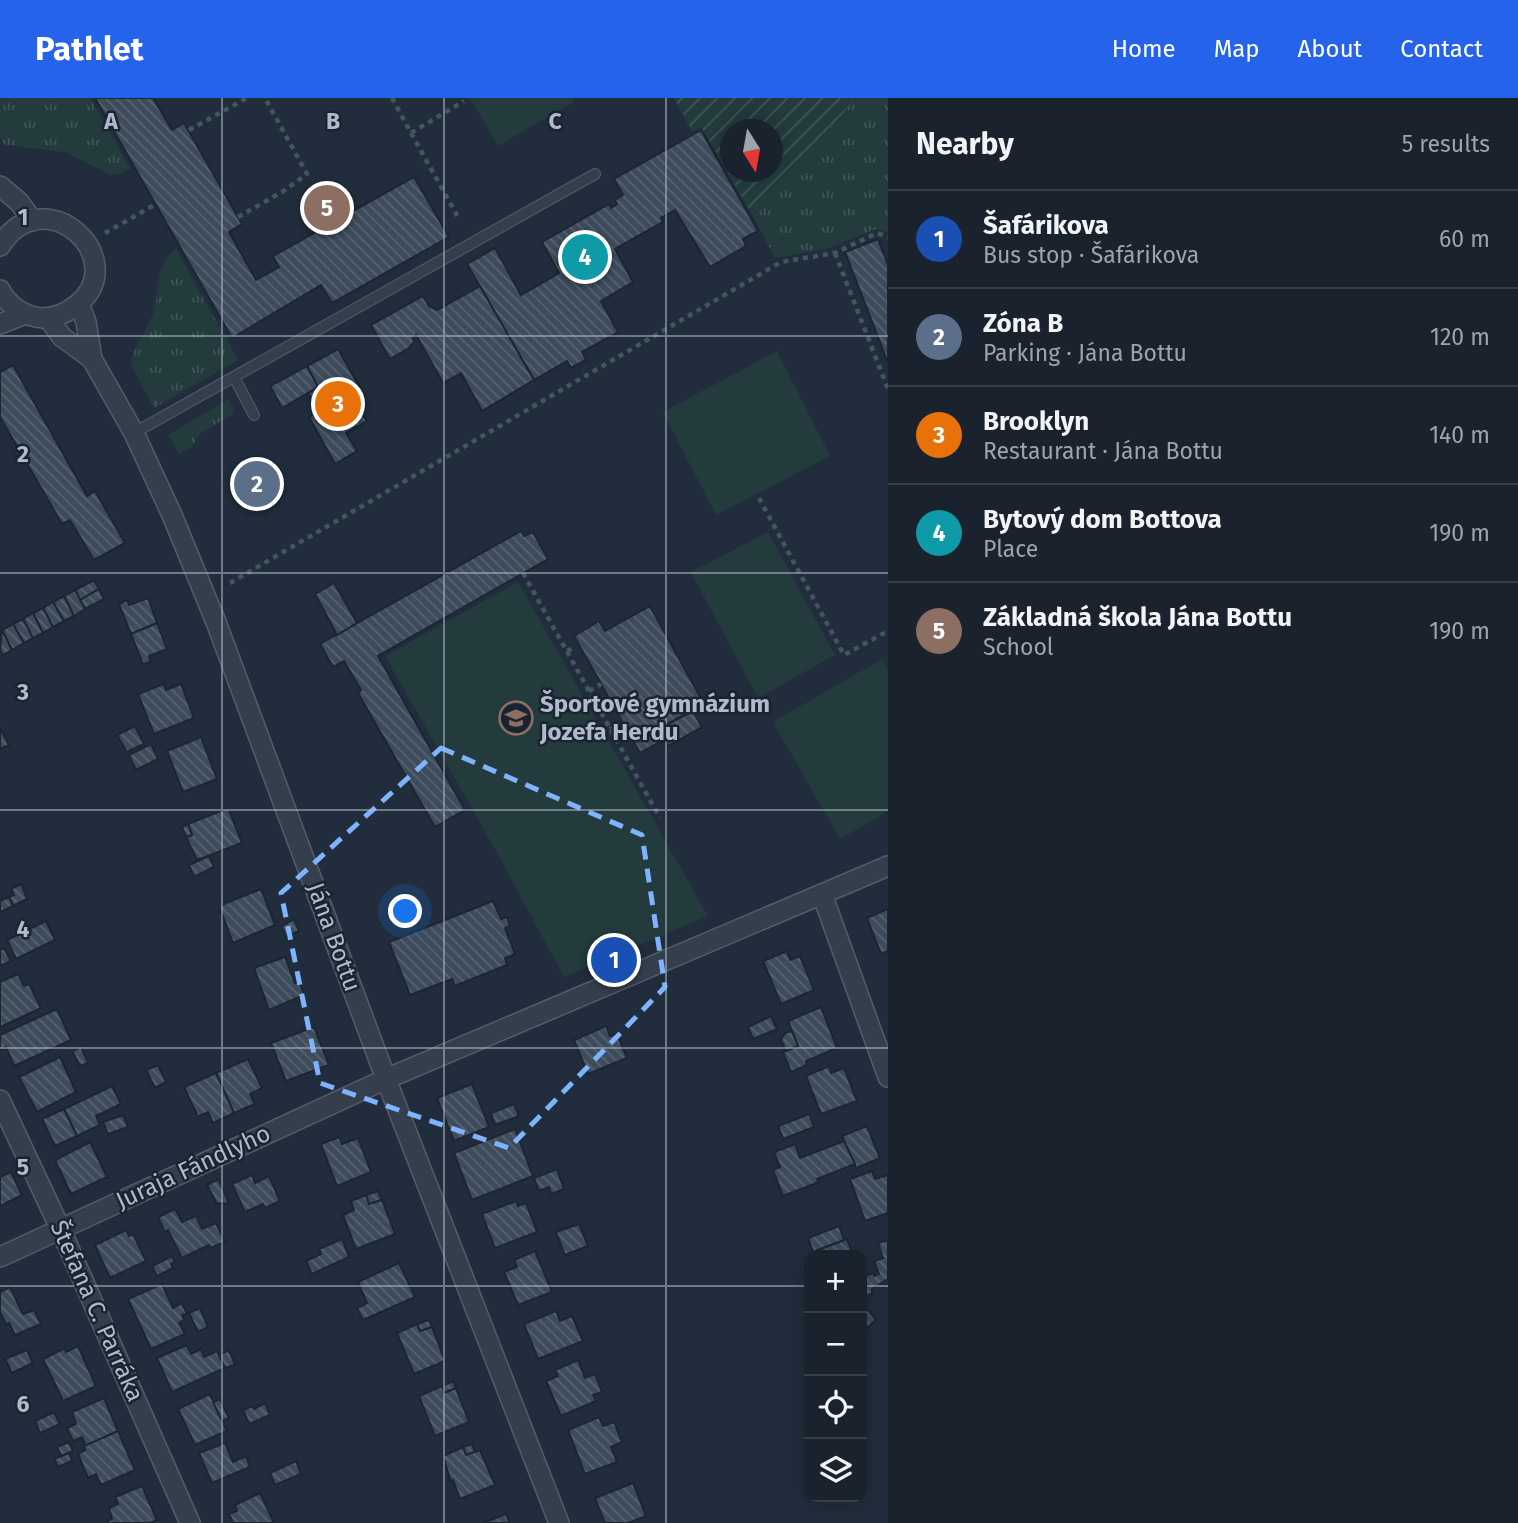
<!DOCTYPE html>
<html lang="en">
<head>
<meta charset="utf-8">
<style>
	body { margin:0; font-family:"Fira Sans",sans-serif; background:#262f39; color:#f1f3f6 }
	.controls { position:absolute; right:21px; bottom:21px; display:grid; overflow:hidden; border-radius:14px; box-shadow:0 4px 18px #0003 }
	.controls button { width:63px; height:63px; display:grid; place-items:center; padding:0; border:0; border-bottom:2px solid #373f49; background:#19222d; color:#f1f3f6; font:35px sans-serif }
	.compass { position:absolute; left:720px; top:21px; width:63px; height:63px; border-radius:50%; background:#19222d; box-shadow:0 4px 18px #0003; rotate:169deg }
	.you { position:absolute; left:406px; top:814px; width:24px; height:24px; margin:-18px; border:5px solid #fff; border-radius:50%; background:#1a73e8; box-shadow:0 0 0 10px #1a73e833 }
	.badge { display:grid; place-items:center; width:46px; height:46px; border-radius:50%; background:#2563eb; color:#fff; font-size:23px; font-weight:700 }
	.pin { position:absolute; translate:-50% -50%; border:4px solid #fff; box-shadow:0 2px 7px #0006 }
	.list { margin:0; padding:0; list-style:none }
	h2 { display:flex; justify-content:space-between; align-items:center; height:91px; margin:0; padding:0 28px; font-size:30px }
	h2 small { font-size:23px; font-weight:400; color:#9fa4aa }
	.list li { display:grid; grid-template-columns:46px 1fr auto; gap:21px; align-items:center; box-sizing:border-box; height:98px; padding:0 28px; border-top:2px solid #373f49 }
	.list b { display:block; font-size:26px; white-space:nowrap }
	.list p { margin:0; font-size:23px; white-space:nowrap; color:#9fa4aa }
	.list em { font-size:23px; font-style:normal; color:#9fa4aa }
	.icon { flex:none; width:38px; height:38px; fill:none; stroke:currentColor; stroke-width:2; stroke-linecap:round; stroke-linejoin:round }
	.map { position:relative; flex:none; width:888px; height:1425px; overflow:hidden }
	header { display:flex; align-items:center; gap:42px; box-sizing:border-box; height:98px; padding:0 35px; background:#2563eb; color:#fff }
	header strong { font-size:33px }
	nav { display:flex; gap:38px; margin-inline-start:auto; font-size:24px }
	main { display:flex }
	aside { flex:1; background:#19222d }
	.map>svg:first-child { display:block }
	.grass { fill:url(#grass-tufts) }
	.garden { fill:url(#garden-furrows); fill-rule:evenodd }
	.pitch { fill:#233b3d }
	.building { fill:url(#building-back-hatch); stroke:#1c2633; stroke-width:2 }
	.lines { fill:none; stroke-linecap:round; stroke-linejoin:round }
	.service-casing { stroke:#535d6a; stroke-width:12 }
	.minor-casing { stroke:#535d6a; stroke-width:22 }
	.path { stroke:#41585a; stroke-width:4.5; stroke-dasharray:5 5; stroke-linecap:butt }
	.service { stroke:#353f4c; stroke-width:10 }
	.minor { stroke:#353f4c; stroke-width:19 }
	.marked { fill:none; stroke:#7fb3fd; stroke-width:5; stroke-dasharray:14 9; stroke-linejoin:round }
	.grid { fill:none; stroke:#b0bac8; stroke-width:2; stroke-opacity:0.55 }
	.labels { text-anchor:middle; stroke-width:5; stroke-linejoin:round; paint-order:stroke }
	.poi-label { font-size:24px; font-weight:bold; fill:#b0bac8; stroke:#1a2431; text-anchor:start }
	.street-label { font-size:24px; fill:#b0bac8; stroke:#1a2431 }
	.grid-label { font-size:23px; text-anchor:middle; font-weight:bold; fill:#b0bac8; stroke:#1a2431; stroke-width:5; stroke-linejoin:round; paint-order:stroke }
</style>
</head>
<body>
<header>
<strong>Pathlet</strong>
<nav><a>Home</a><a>Map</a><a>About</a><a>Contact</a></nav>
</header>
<main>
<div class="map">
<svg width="888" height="1425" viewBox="0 0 888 1425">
	<defs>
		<pattern id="grass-tufts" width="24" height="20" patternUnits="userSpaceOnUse" patternTransform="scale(1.75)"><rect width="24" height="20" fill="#233b3d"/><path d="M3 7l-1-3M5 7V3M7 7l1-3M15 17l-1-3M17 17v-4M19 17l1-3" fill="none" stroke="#405558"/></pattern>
		<pattern id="garden-furrows" width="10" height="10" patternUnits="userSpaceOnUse" patternTransform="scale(1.75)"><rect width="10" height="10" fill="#233b3d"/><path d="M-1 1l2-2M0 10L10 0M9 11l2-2" fill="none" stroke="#405558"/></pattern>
		<pattern id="building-back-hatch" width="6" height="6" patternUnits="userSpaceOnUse" patternTransform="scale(1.75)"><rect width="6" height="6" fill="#3d4b5b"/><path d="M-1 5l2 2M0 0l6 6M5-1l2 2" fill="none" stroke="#566371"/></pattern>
	</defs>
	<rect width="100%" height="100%" fill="#212d3c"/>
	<g class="grass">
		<path d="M0,0H90L130,70L119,76L111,77L65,54L5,47L0,40Z"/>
		<path d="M856,0H888V134L876,131L826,151L775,160L754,120Z"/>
		<path d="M176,151L238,262L154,310L131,266C133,248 147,233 153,216C161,190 153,168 176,151Z"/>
		<path d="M229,301L234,312L231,317L198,337L193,348L179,356L168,337Z"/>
	</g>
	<path class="garden" d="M674,0H856L754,120L701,29L692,33ZM730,32H772V74H730Z"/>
	<g class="pitch">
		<path d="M470,0H573L575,3L498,48Z"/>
		<path d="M777,253L830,358L716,417L663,314Z"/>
		<path d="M768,434L835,557L758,600L691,474Z"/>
		<path d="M518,484L708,818L564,879L496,753L385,558Z"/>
		<path d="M882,561L888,571V713L840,741L773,624Z"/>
	</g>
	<g class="building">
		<path d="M95,0H153L172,32L184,25L242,126L229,134L256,182L279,169L273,158L414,79L449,139L332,205L321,187L232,240Z"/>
		<path d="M701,32L758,133L743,141L746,148L710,169L675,112L661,120L663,124L615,151L633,184L601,203L618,234L582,254L586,262L571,270L567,263L534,282L467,166L495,150L521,197L559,175L542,144L609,106L611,110L617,106L615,102L623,97L614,81Z"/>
		<path d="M878,141L888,167V265L845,154Z"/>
		<path d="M480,188L534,282L482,313L461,275L443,285L416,237L413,240L414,244L409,250L390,261L371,227L423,198L429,208L437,212Z"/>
		<path d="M338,251L365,299L355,305L367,323L346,335L357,353L335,366L309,319L318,313L308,295L318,289L307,268Z"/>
		<path d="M13,267L87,398L95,393L125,445L94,462L70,422L62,426L0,319V274Z"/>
		<path d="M307,268L318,289L282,310L270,288Z"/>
		<path d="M521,433L524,438L533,434L548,461L378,558L465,712L435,729L358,595L361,592L344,563L333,569L320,546Z"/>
		<path d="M94,482L99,491L80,502L75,492Z"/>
		<path d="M334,485L357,525L337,537L315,496Z"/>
		<path d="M99,491L104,501L85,511L80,502Z"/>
		<path d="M75,492L85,511L74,518L64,498Z"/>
		<path d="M64,498L74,518L64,523L53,504Z"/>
		<path d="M148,500L157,525L131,536L119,506L127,502L129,507Z"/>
		<path d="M53,504L64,523L53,529L43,510Z"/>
		<path d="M650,508L704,606L660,630L665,641L640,655L574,538L599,523L605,533Z"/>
		<path d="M43,510L53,529L43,535L33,515Z"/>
		<path d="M33,515L43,535L33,540L23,521Z"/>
		<path d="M23,521L33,540L24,545L13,526Z"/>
		<path d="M157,525L167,551L149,558L151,564L143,566L131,536Z"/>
		<path d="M13,526L24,545L12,552L2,532Z"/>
		<path d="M2,532L12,552L3,557L0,552Z"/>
		<path d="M164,586L166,592L181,586L194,620L154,636L138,596Z"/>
		<path d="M693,613L702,629L668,648L660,630Z"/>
		<path d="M135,628L144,646L127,654L117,637Z"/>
		<path d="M0,630L9,647L0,651Z"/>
		<path d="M201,639L217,681L183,694L167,653Z"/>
		<path d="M151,646L158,661L136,672L129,657Z"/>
		<path d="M228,710L242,745L197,762L186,739L192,737L188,726Z"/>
		<path d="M188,726L192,737L186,739L182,729Z"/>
		<path d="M209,758L214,769L194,779L189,767Z"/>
		<path d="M21,786L27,801L13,808L9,799L14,797L11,791Z"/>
		<path d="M261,791L275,827L233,845L219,808Z"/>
		<path d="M9,799L13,808L0,814V803Z"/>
		<path d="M493,803L501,821L507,819L510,828L505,830L515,856L505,860L507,867L455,888L452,881L410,897L389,844Z"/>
		<path d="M888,811V853L881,856L867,820Z"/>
		<path d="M294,821L299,833L286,839L282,828Z"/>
		<path d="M46,823L55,842L16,861L7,842Z"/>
		<path d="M4,850L11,863L0,868V852Z"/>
		<path d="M787,853L790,862L800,858L814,892L781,906L763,863Z"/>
		<path d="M285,859L295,885L299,883L304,897L269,912L254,870Z"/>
		<path d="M18,876L24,888L29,886L41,910L0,929V884Z"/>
		<path d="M821,909L837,950L806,963L807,967L791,974L783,954L798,948L788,923Z"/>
		<path d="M57,911L71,942L14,968L6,949L0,952V937Z"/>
		<path d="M771,918L777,931L753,941L748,929Z"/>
		<path d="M606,928L610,938L617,936L627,960L588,976L574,942Z"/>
		<path d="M314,929L329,967L286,983L271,945Z"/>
		<path d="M792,933L798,948L786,953L781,942L785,935Z"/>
		<path d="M81,949L88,965L80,968L72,953Z"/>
		<path d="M60,959L76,994L37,1014L19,979Z"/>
		<path d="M248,961L262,990L250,996L255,1006L234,1015L216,975Z"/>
		<path d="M158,967L166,984L155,990L146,972Z"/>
		<path d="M829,968L831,975L844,970L857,1003L821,1016L806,978Z"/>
		<path d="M216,975L234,1015L213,1025L208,1014L198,1019L184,989Z"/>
		<path d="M472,986L489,1029L454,1043L437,1000Z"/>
		<path d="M112,988L121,1006L96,1018L100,1027L77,1038L64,1011Z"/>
		<path d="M514,1006L519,1018L495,1027L491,1015Z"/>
		<path d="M64,1011L77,1038L55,1048L42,1021Z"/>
		<path d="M809,1016L814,1029L783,1041L778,1028Z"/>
		<path d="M123,1017L128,1029L108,1036L103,1024Z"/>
		<path d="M867,1028L880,1060L856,1070L842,1038Z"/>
		<path d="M515,1031L533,1078L472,1102L454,1055Z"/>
		<path d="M339,1039L342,1046L358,1040L371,1074L337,1088L321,1046Z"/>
		<path d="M844,1043L855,1066L817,1081L819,1084L783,1098L773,1072L780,1069L774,1054L795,1046L800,1060Z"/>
		<path d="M90,1044L107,1079L71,1096L55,1062Z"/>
		<path d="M557,1071L564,1091L551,1096L549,1089L539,1093L534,1080Z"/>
		<path d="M872,1073L875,1081L888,1077V1115L865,1123L850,1081Z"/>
		<path d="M11,1074L22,1097L0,1108V1079Z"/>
		<path d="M252,1077L255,1085L269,1078L280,1103L265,1110L263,1106L245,1114L232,1086Z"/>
		<path d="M218,1081L229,1105L226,1106L222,1105L217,1106L207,1087Z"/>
		<path d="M378,1093L382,1102L369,1106L366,1097Z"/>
		<path d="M366,1097L369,1106L382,1102L395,1136L356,1151L343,1117L354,1112L351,1103Z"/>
		<path d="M516,1103L518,1108L526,1105L537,1134L495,1150L482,1116Z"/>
		<path d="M175,1111L182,1124L196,1118L202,1131L216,1125L225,1144L211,1150L209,1147L182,1160L168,1132L165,1134L158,1119Z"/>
		<path d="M579,1126L588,1148L565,1157L556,1134Z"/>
		<path d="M839,1128L844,1142L813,1154L808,1140Z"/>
		<path d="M126,1132L129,1138L133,1136L146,1163L110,1180L95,1147Z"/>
		<path d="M342,1141L349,1159L312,1176L306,1163L321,1156L319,1151Z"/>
		<path d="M847,1141L853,1157H818L816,1153Z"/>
		<path d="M888,1142V1181L872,1191V1195L862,1202V1179L874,1175V1178L879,1176L874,1163L883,1160L878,1145Z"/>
		<path d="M535,1153L552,1194L518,1207L504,1174L517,1169L514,1162Z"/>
		<path d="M172,1158L175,1164L171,1166L173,1170L157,1178L152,1168Z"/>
		<path d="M399,1165L415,1199L363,1222L357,1210L367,1205L358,1184Z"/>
		<path d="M162,1186L173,1210L182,1205L187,1216L182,1217L184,1222L179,1225L185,1236L151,1251L128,1201Z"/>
		<path d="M10,1189L23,1216L34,1212L41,1226L15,1237L9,1225L6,1226L0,1214V1194Z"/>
		<path d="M200,1210L208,1229L198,1234L189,1215Z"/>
		<path d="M867,1211L876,1222L862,1234V1217Z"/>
		<path d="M556,1213L560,1223L572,1218L583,1243L538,1261L524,1226Z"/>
		<path d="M429,1222L432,1229L420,1233L417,1226Z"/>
		<path d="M417,1226L420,1233L432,1229L445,1263L414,1276L397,1235Z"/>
		<path d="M187,1247L191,1256L201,1251L204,1259L217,1253L225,1270L172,1294L157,1260Z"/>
		<path d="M78,1248L96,1288L63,1303L43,1261L65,1250L66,1254Z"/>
		<path d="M27,1252L33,1265L12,1275L5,1261Z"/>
		<path d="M229,1252L235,1267L225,1270L219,1257Z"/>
		<path d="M578,1262L585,1280L595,1276L602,1294L593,1297L596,1303L561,1318L546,1283L558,1278L555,1272Z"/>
		<path d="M453,1283L456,1290L444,1295L442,1288Z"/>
		<path d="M442,1288L444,1295L456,1290L469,1324L435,1338L419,1298Z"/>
		<path d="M210,1296L227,1333L195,1347L178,1311Z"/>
		<path d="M104,1300L118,1333L86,1348L82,1339L73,1343L67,1330L76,1326L72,1314Z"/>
		<path d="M220,1301L229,1320L222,1323L213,1304Z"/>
		<path d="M265,1305L270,1317L249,1326L243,1312L253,1308L254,1311Z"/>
		<path d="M54,1314L60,1326L40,1335L35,1323Z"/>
		<path d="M599,1319L603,1328L614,1324L622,1344L611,1349L617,1364L585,1376L568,1332Z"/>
		<path d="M118,1333L135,1372L101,1387L96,1376L88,1380L78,1356L85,1352L84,1348Z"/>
		<path d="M69,1344L73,1353L61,1358L57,1349Z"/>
		<path d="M225,1345L233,1364L246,1358L250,1369L212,1385L199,1355Z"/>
		<path d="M472,1346L475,1354L466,1357L463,1349Z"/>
		<path d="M463,1349L466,1357L480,1352L495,1387L460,1401L453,1382L451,1384L443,1358Z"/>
		<path d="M69,1355L72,1363L58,1369L54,1361Z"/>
		<path d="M296,1363L301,1376L275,1387L270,1375Z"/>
		<path d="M633,1385L646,1418L628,1425H605L595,1400Z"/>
		<path d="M142,1388L157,1422L150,1425H108L107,1423L112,1421L109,1410L118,1406L115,1399Z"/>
		<path d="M260,1395L274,1425H233L229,1416L237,1413L235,1407Z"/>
		<path d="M506,1416L510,1425H483L491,1422Z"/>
	</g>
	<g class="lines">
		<defs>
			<g id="service">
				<path d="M234,279L254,317"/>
				<path d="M134,335L595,76"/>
			</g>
			<g id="minor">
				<path d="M0,88L19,104L33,123"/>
				<path d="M0,148C45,78 132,161 78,206C68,214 56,220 43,220C25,219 8,208 0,192"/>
				<path d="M79,205L86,224L92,261L134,335L172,417L216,524L386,981L559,1425"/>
				<path d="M48,220L62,239L92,261"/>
				<path d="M0,226L25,216"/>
				<path d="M822,796L888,979"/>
				<path d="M0,1002L60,1130L190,1425"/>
				<path d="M0,1159L386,981L888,768"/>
			</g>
		</defs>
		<use href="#service" class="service-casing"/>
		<use href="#minor" class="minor-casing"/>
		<g class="path">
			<path d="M392,0L411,35L464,3"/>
			<path d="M189,32L247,0"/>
			<path d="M411,35L459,121"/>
			<path d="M238,119L282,94L307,76L265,0"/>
			<path d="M105,135L156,106"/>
			<path d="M835,155L888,291"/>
			<path d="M759,400L844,557L888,533"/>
			<path d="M523,475L660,720"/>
			<path d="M230,485L781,164L835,155L877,135L888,139"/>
			<path d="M567,553L575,549"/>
			<path d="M589,593L601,586"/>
			<path d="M610,631L619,626"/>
		</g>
		<use href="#service" class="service"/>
		<use href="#minor" class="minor"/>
	</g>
	<path class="marked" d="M441,650L642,737L665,889L509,1050L320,985L281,795Z"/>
	<path class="grid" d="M222,0V1425M444,0V1425M666,0V1425M0,238H888M0,475H888M0,712H888M0,950H888M0,1188H809M862,1188H888"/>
	<defs>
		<symbol id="school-ring" viewBox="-11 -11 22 22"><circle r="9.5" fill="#1a2431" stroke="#8d6e63" stroke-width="1.5"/><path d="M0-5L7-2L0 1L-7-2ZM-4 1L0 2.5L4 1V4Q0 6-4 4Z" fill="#8d6e63"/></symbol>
	</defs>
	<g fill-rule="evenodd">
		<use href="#school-ring" x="497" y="601" width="38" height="38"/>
	</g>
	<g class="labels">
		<g class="poi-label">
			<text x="540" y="614">Športové gymnázium<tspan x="540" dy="28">Jozefa Herdu</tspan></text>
		</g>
		<g class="street-label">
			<text transform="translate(334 839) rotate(70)" y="8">Jána Bottu</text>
			<text transform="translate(193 1069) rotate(-25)" y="8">Juraja Fándlyho</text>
			<text transform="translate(97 1213) rotate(66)" y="8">Štefana C. Parráka</text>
		</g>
	</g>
	<g class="grid-label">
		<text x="111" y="31">A</text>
		<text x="333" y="31">B</text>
		<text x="555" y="31">C</text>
		<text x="23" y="127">1</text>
		<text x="23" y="364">2</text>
		<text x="23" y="602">3</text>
		<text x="23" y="839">4</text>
		<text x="23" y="1077">5</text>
		<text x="23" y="1314">6</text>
	</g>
</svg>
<div class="controls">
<button>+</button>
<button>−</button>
<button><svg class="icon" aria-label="locate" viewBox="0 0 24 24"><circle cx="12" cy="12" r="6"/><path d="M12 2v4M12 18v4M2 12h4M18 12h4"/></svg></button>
<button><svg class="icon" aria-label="layers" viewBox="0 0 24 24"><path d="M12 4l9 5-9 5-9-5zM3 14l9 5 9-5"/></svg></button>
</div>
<svg class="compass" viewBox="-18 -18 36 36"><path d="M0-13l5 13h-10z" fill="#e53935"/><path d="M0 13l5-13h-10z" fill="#9fa4aa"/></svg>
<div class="you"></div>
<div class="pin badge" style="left:614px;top:862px;background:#1a4fb4">1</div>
<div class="pin badge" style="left:257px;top:386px;background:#5c6f8a">2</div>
<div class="pin badge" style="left:338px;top:306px;background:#e8710a">3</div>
<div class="pin badge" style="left:585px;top:159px;background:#0f9aa8">4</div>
<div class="pin badge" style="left:327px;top:110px;background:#8d6e63">5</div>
</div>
<aside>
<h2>Nearby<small>5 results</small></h2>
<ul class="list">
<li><span class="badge" style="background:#1a4fb4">1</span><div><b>Šafárikova</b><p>Bus stop · Šafárikova</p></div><em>60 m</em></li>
<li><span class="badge" style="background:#5c6f8a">2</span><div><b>Zóna B</b><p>Parking · Jána Bottu</p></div><em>120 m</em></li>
<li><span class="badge" style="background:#e8710a">3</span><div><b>Brooklyn</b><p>Restaurant · Jána Bottu</p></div><em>140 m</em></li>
<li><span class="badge" style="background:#0f9aa8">4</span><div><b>Bytový dom Bottova</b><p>Place</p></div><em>190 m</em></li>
<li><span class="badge" style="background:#8d6e63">5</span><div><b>Základná škola Jána Bottu</b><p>School</p></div><em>190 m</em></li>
</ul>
</aside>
</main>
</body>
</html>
